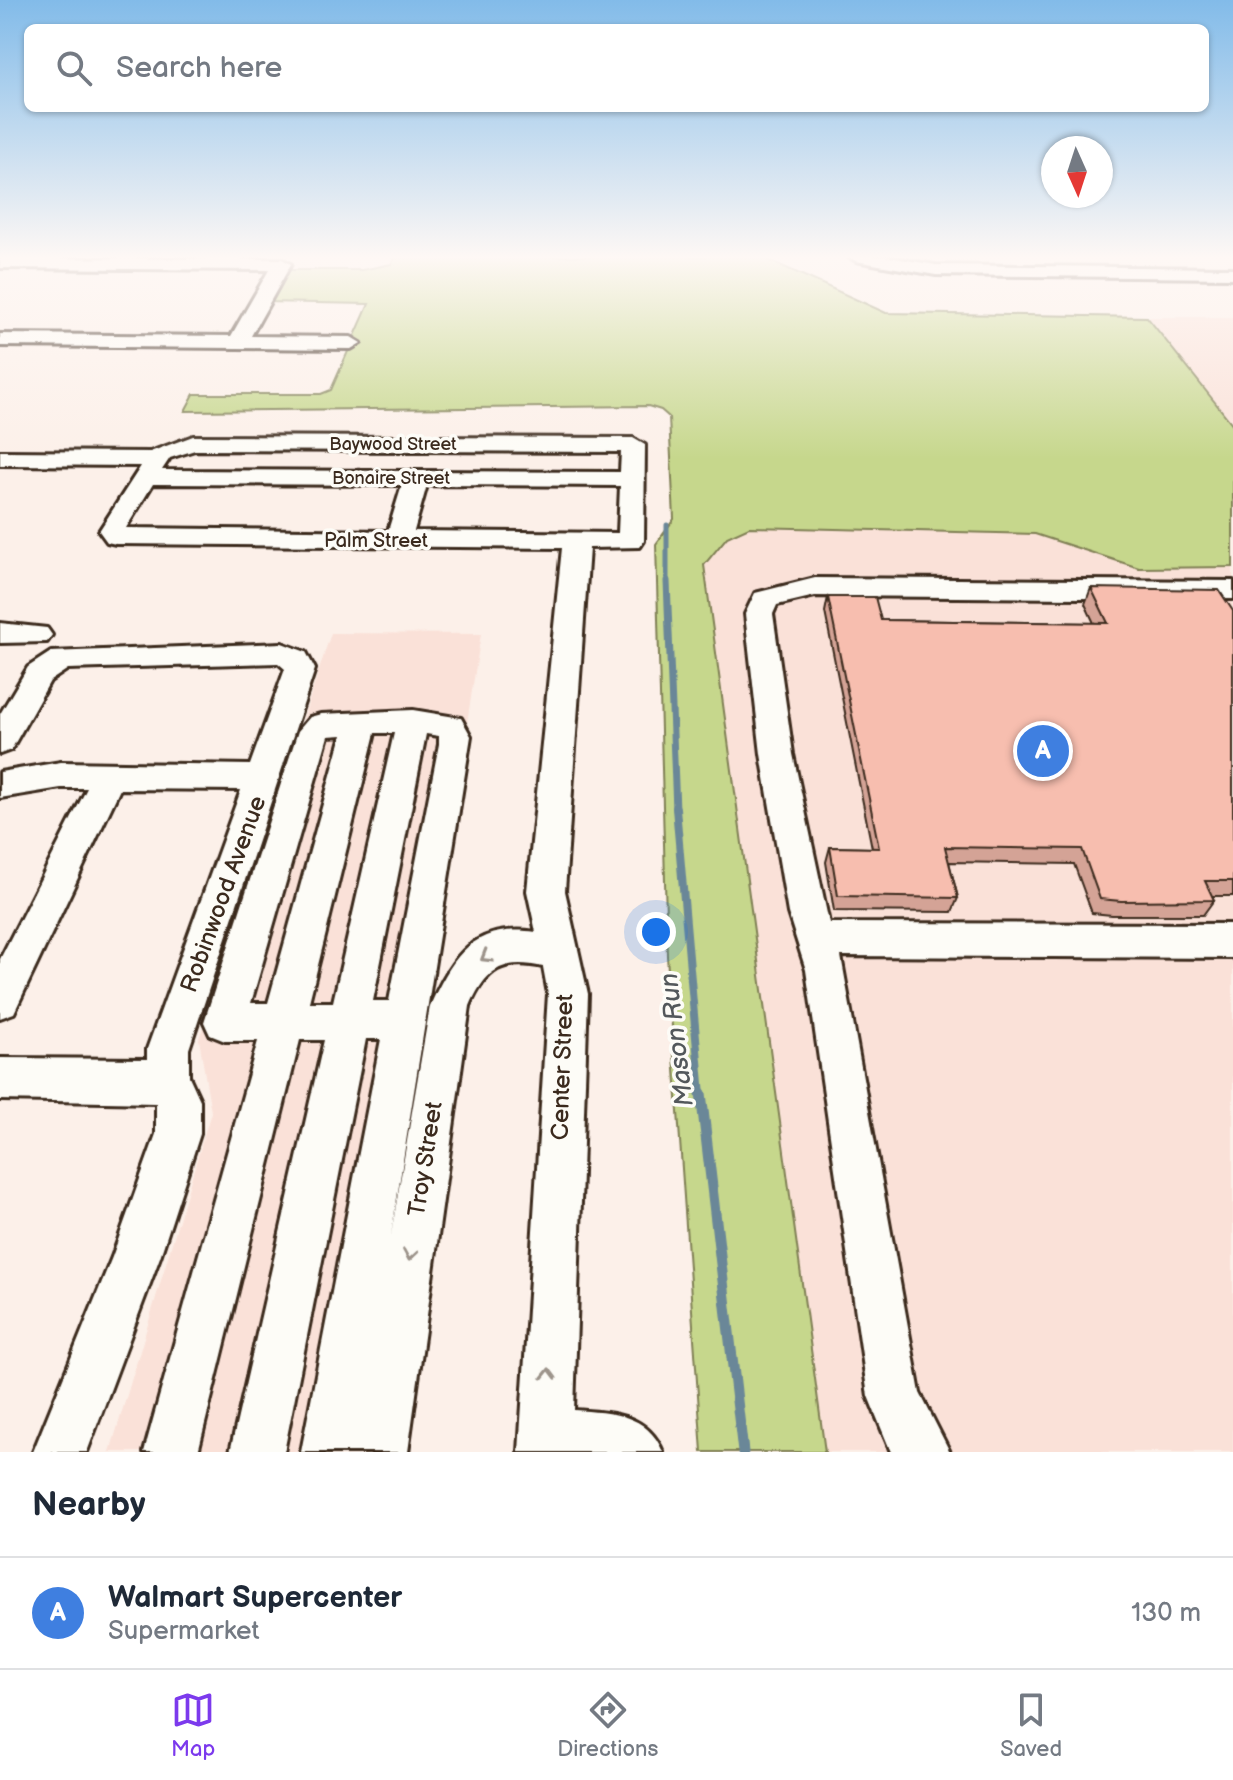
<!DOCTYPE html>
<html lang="en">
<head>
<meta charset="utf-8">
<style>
	body { margin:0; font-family:"Balsamiq Sans",sans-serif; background:#f6f6f7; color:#1f2937 }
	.compass { position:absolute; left:1041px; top:136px; width:72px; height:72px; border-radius:50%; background:#fff; box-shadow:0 2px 6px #0004; rotate:177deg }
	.you { position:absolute; left:656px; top:932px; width:28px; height:28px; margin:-20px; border:6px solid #fff; border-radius:50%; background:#1a73e8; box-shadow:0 0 0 12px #1a73e833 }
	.badge { display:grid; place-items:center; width:52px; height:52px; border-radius:50%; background:#7c3aed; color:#fff; font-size:26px; font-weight:700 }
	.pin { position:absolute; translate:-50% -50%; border:4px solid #fff; box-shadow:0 2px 8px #0006 }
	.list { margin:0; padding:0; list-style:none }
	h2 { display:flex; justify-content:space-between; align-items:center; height:104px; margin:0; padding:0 32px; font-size:34px }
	h2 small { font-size:26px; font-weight:400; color:#747a83 }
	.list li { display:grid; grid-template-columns:52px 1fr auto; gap:24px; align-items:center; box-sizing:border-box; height:112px; padding:0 32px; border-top:2px solid #e0e1e3 }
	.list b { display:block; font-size:30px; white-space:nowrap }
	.list p { margin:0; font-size:26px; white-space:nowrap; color:#747a83 }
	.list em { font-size:26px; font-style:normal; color:#747a83 }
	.icon { flex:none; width:44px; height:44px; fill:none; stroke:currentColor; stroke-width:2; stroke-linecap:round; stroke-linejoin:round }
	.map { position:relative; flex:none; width:1233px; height:1452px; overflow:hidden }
	.search { position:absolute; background:#fff; box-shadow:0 2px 6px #0004; left:24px; right:24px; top:24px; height:88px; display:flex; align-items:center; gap:20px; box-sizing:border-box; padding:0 28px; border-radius:12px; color:#747a83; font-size:30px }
	.sheet { height:216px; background:#fff }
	nav { display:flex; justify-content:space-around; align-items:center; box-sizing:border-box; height:112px; border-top:2px solid #e0e1e3; background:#fff; font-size:22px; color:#747a83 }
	nav a { display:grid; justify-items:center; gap:4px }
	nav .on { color:#7c3aed }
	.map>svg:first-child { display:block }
	.built { fill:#fae1d8 }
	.green { fill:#c6d78c; stroke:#808055; stroke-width:2 }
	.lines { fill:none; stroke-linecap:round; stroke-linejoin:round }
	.stream-far3 { stroke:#6a8798; stroke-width:5 }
	.stream-far2 { stroke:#6a8798; stroke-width:7 }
	.stream-far1 { stroke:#6a8798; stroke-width:8 }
	.stream { stroke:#6a8798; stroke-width:11 }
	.minor-casing { stroke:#3b2a1e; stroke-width:6 }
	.minor { fill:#fdfcf7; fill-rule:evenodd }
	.wall { fill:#d4a396; stroke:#3b2a1e; stroke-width:2 }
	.building { fill:#f7beaf; stroke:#3b2a1e; stroke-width:2 }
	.oneway { stroke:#9c938a }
	.labels { text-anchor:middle; stroke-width:7; stroke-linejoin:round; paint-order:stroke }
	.far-street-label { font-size:18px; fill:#3b2a1e; stroke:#fdfcf7 }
	.street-label { font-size:20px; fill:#3b2a1e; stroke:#fdfcf7 }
	.near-street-label { font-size:24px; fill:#3b2a1e; stroke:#fdfcf7 }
	.near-water-label { font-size:26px; font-style:italic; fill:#53585b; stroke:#fdfcf7 }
</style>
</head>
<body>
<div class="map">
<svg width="1233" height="1452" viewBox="0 0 1233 1452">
	<rect width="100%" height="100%" fill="#fcf0e9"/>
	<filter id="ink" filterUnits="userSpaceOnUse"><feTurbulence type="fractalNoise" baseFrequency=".0125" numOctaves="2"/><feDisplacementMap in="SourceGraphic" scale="16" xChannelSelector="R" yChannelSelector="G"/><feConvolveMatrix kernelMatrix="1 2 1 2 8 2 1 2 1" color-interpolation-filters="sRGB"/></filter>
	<g filter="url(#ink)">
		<g class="built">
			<path d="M1147,317H1233V425Z"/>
			<path d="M749,527L1035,534L1139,568L1233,567V1452H825L704,565L727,537Z"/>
			<path d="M331,633L481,634L352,1452H110L211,1112L199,1039Z"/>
		</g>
		<path class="green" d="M396,256H760L886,313L1147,317L1233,425V567L1139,568L1035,534L749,527L727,537L704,565L825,1452H702L667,956L656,544L674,519L669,417L661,410L648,406L185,411L194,394H321L331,390L369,304L265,302L283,270H362L391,264Z"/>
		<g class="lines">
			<path class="stream-far3" d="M667,525V583"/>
			<path class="stream-far2" d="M667,581L676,810"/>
			<path class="stream-far1" d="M676,808L701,1095"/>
			<path class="stream" d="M701,1093L743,1452"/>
			<defs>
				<g id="minor">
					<path d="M847,256H884L936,265L1233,268V278L936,275L856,261Z"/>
					<path d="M0,258L282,259L291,264L251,336L351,337L361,343L351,349L0,346V334L231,336L269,270L0,268Z"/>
					<path d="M193,436L633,438L645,445L644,541L640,547L589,548L565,891L588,994L574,1410C612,1413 647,1413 663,1452H519L548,994L543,967C503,958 486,969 470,1006L408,1452H301L381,1039H366L284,1452H230L324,1040H300L198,1452H144L258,1041H225L210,1035L204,1022L298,731L310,717L321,714L413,710L461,718L471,736L391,1235L430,1006C453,955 474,923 536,932L527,891L562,548L116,544L107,542L99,531L141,466L0,465V451L150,452ZM195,450L621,452L620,472L162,470L170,458ZM153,484L402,485L388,531L126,528ZM427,485L620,486L618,533L414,531ZM375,733H394L333,1002H309ZM426,734L439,736V744L389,1001H373ZM342,735L268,1003H251L328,736Z"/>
					<path d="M815,578L1233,581V599L815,596L777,605L773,614L793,754L829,923L1233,924V958L841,956L920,1393L950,1452H891L868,1396L806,970L788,913L761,754L745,614L755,593Z"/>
					<path d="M0,623L47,628L52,635L47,642L0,643Z"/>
					<path d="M282,643L306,652L315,669L189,1049V1076L200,1100V1134L160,1257L87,1452H33L112,1257L156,1134V1103L0,1100V1058L147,1059V1049L241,790L120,789L14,1013L0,1018V959L87,788H61L0,798V772L61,762L250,765L285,669L278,663L68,669L50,681L11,750L0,754V714L28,667L51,652Z"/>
				</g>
			</defs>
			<use href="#minor" class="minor-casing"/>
			<use href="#minor" class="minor"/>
		</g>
		<path class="wall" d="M1091,588L1233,611V896H1212L1214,900L1203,915H1112L1092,913L1074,864L949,862L958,898L952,912L834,911L826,862L830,847L872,848L825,612L828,597L881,620L1094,623L1085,604Z"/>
		<path class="building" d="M1091,588L1219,590L1233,611V881H1205L1214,900L1121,901L1100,899L1082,849L945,847L958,898L838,896L830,847L879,848L828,597H875L881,620L1108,623Z"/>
		<defs><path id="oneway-chevron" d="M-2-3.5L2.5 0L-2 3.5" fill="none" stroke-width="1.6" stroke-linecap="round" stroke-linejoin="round" transform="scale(2)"/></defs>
		<g class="oneway">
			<use href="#oneway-chevron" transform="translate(486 957) rotate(149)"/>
			<use href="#oneway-chevron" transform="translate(410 1255) rotate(99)"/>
			<use href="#oneway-chevron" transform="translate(549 1374) rotate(-89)"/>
		</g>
	</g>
	<linearGradient id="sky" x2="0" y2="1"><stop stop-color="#82bbe9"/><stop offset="0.56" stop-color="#fef8f5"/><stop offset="1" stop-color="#fef8f5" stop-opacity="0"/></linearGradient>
	<rect width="1233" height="459" fill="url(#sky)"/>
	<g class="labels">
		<g class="far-street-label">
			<text x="393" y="450">Baywood Street</text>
			<text x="391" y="484">Bonaire Street</text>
		</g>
		<g class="street-label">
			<text x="376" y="547">Palm Street</text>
		</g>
		<g class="near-street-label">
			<text transform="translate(223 894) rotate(-70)" y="8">Robinwood Avenue</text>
			<text transform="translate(562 1067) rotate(-88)" y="8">Center Street</text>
			<text transform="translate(425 1159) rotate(-81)" y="8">Troy Street</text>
		</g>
		<g class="near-water-label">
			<text transform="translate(676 1040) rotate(-97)" y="9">Mason Run</text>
		</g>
	</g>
</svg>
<svg class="compass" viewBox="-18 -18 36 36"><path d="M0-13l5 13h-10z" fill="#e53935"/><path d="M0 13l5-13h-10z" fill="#747a83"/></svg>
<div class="you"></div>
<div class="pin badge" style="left:1043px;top:751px;background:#3f7fe0">A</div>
<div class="search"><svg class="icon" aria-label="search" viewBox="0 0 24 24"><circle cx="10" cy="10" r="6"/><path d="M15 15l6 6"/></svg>Search here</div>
</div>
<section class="sheet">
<h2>Nearby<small></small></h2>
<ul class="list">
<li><span class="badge" style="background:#3f7fe0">A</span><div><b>Walmart Supercenter</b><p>Supermarket</p></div><em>130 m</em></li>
</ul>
</section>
<nav>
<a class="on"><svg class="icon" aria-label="map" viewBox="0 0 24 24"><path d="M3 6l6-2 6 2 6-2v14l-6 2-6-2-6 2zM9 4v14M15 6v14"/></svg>Map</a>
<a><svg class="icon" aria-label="directions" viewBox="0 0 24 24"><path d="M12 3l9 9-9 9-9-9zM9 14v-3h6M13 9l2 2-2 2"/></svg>Directions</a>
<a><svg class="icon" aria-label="saved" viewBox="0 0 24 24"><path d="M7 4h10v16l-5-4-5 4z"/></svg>Saved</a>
</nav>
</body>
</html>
